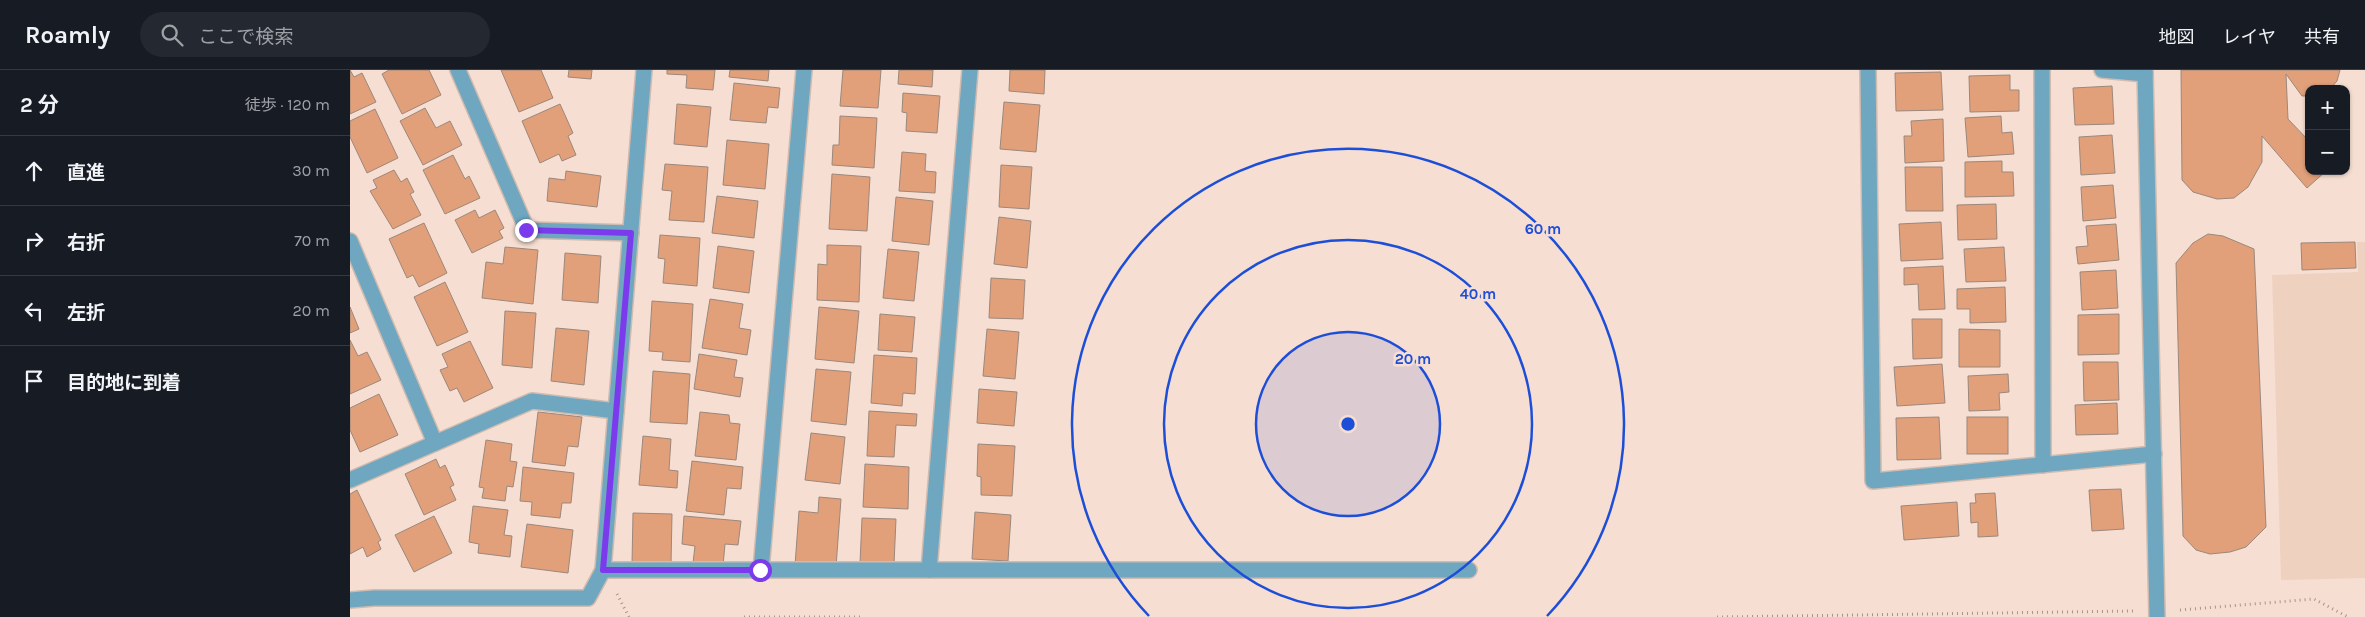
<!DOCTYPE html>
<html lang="ja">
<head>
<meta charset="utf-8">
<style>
	body { margin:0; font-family:Karla,"Noto Sans JP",sans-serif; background:#242831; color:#f1f3f6 }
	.controls { position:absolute; right:15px; top:15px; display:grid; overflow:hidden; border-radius:10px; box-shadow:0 1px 4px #0004 }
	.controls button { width:45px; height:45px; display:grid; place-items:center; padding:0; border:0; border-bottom:1px solid #363941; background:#171b24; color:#f1f3f6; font:25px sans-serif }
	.stop { position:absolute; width:15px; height:15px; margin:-11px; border:4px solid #7c3aed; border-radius:50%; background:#fff }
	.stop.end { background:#7c3aed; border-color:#fff; box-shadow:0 1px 5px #0008 }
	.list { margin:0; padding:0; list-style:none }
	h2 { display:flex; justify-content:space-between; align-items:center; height:65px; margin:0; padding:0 20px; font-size:21px }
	h2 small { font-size:16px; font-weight:400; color:#9ea1a6 }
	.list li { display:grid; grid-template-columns:32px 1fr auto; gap:15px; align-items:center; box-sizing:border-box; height:70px; padding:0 20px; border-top:1px solid #363941 }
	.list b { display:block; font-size:19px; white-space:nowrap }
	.list em { font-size:16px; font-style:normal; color:#9ea1a6 }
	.icon { flex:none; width:28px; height:28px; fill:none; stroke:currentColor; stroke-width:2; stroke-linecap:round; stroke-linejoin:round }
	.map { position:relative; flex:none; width:2015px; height:547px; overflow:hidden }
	header { display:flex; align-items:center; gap:30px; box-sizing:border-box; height:70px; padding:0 25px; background:#171b24; border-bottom:1px solid #363941 }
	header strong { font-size:24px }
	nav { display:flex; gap:28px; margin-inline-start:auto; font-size:18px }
	.search { width:350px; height:45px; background:#242831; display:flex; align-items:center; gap:12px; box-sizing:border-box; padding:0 18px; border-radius:28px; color:#9ea1a6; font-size:19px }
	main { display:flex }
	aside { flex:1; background:#171b24 }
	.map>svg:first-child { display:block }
	.built { fill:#efd1c0 }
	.building { fill:#e1a07a; stroke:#9c877b }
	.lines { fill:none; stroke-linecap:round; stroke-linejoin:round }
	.minor-casing { stroke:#cfbbb0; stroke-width:18 }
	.path { stroke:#a6948b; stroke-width:3; stroke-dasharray:1 4; stroke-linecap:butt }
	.minor { stroke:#6fa6c0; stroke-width:15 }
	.route { stroke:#7c3aed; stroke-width:6 }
	.ring { fill:none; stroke:#1d4ed8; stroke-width:2.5 }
	.centre { fill:#1d4ed8; stroke:#f6dfd2; stroke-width:2.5 }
	.ring-label { font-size:15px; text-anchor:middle; font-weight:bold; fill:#1d4ed8; stroke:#f6dfd2; stroke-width:5; stroke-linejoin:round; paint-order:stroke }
</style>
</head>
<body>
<header>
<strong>Roamly</strong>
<div class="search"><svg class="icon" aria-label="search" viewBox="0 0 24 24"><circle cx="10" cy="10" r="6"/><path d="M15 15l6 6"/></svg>ここで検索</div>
<nav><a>地図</a><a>レイヤ</a><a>共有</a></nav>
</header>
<main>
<aside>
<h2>2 分<small>徒歩 · 120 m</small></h2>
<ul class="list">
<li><svg class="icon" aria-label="ahead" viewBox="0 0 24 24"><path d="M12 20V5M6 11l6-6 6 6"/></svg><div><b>直進</b></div><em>30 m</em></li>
<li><svg class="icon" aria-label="right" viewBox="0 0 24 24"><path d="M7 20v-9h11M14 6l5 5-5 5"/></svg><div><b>右折</b></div><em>70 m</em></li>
<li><svg class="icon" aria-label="left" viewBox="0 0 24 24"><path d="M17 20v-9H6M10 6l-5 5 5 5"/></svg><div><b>左折</b></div><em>20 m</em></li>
<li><svg class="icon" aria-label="arrive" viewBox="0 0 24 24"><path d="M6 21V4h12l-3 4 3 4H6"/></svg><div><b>目的地に到着</b></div></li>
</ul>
</aside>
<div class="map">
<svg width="2015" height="547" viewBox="0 0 2015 547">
	<rect width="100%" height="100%" fill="#f6dfd2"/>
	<path class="built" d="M2007,172H2015V508L1931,510L1922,205L2008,202Z"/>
	<g class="building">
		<path d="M0,0L4,7L12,3L26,32L0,44Z"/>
		<path d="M39,0H79L91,25L52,44L32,4Z"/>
		<path d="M151,0H191L203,28L169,42Z"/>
		<path d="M219,0H242L241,9L218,7Z"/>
		<path d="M317,0H365L363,20L336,18L337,5L317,4Z"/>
		<path d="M380,0H419L418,11L379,7Z"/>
		<path d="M493,0H531L528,38L490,36Z"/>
		<path d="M549,0H583L582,17L548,14Z"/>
		<path d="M660,0H695L694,24L659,21Z"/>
		<path d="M1831,0H1990L1987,11L1980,19H1959V26H1952L1936,4L1938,49L1959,71V101H1976L1957,118L1912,66V92L1898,117L1884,128L1867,129L1843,122L1832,110Z"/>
		<path d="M1591,2L1593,40L1546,41L1545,3Z"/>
		<path d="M1660,5V20H1669V41L1620,42L1619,6Z"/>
		<path d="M384,13L430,18L428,38L418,37L416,53L380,50Z"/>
		<path d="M1762,16L1764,54L1725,55L1723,18Z"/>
		<path d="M553,23L590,26L587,63L556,61L557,43L552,42Z"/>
		<path d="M654,32L690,35L686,82L650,79Z"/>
		<path d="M210,34L223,63L218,66L226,85L212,91L209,84L190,93L172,51Z"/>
		<path d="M327,34L361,37L357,77L324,74Z"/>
		<path d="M75,38L86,58L100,51L112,75L73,95L50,51Z"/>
		<path d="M25,39L48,88L17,103L0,67V51Z"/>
		<path d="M490,46L527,48L524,98L482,95L483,75H489Z"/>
		<path d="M1651,46L1652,63L1662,62L1664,84L1618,87L1615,48Z"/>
		<path d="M1593,49L1594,91L1555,93L1554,66H1562L1561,51Z"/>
		<path d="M1762,65L1765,103L1731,105L1729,67Z"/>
		<path d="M377,70L419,74L415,119L373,115Z"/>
		<path d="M552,82L576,84L575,101L586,102L585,123L549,121Z"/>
		<path d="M103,85L115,109L119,106L130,128L95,144L73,100Z"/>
		<path d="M1652,91V102H1663L1664,126L1615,127V92Z"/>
		<path d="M315,94L358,97L354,152L319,150L322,121L312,120Z"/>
		<path d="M651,95L682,97L679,139L649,137Z"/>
		<path d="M1555,97H1592L1593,141H1556Z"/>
		<path d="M44,100L51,112L57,108L64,122L60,124L71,145L43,159L20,121L27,118L23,110Z"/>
		<path d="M216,101L251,106L247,137L197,131L199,108L215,110Z"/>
		<path d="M482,104L520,107L517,161L479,159Z"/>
		<path d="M1763,115L1766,148L1733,151L1731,117Z"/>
		<path d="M367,126L408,131L404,168L362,163Z"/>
		<path d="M546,127L583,131L579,175L542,171Z"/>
		<path d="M1646,134L1647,169L1608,170L1607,135Z"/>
		<path d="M125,140L129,148L145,140L154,158L149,161L153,168L122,183L105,150Z"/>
		<path d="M649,147L681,151L677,198L644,194Z"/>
		<path d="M1591,152L1593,189L1551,191L1549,154Z"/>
		<path d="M74,153L97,203L69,217L63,205L57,208L39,169Z"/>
		<path d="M1766,154L1769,190L1728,194L1726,177L1738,176L1736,156Z"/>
		<path d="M1858,164L1873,166L1904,179L1916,457L1896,477L1880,482L1860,484L1846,480L1833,466L1826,193L1843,173Z"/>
		<path d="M310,165L350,168L347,216L313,213L315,189L308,188Z"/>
		<path d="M2005,172L2006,198L1952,200L1951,173Z"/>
		<path d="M477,175L511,176L509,232L467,230L468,194L477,195Z"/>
		<path d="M368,176L404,181L399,223L363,218Z"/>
		<path d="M155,177L188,180L183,234L132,228L136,192L153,194Z"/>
		<path d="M1654,177L1656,211L1616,212L1614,179Z"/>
		<path d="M538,179L569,182L564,231L533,228Z"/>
		<path d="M215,183L251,186L248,233L212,230Z"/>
		<path d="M1593,196L1595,239L1569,240L1568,214L1554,215V198Z"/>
		<path d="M1766,200L1768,238L1732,240L1730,202Z"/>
		<path d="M641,208L675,210L673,249L639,248Z"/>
		<path d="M95,212L118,262L87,276L64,227Z"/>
		<path d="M1655,217L1656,252L1620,253V239H1607V219Z"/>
		<path d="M360,229L393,234L389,258L401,260L397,285L352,278Z"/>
		<path d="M302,231L343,234L340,292L312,290L313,282L299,281Z"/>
		<path d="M0,237L9,259L0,263Z"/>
		<path d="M469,237L509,241L504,293L465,289Z"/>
		<path d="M155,241L186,243L182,298L152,295Z"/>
		<path d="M530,244L565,247L562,282L528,280Z"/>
		<path d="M1769,244V284L1728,285V245Z"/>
		<path d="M1562,249H1592V288L1563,289Z"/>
		<path d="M206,258L239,261L234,315L201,311Z"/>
		<path d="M637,259L669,262L665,309L633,306Z"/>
		<path d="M1609,259L1650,260V297H1609Z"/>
		<path d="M0,270L8,286L17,282L31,310L0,324Z"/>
		<path d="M120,271L143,318L114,332L107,318L100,321L90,300L98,297L92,284Z"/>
		<path d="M349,284L387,290L384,307L393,308L390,327L344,319Z"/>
		<path d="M524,285L567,288L565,324L553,323L552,336L521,333Z"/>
		<path d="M1733,292H1768L1769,330L1734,331Z"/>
		<path d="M1592,294L1595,333L1547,336L1544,297Z"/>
		<path d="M466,299L501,302L496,355L461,351Z"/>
		<path d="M303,301L340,304L337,354L300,352Z"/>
		<path d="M1658,304L1659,322L1649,323L1650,340L1619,341L1618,306Z"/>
		<path d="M629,319L667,322L664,356L627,353Z"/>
		<path d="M29,324L48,365L10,382L0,360V338Z"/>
		<path d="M1767,333L1768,364L1726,365L1725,335Z"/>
		<path d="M519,341L567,344L566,356L546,355L544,387L517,386Z"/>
		<path d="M188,342L232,347L228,377L218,376L215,396L182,392Z"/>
		<path d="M350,342L379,345L380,353L390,354L386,390L345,386Z"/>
		<path d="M1589,347L1591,389L1547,390L1546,348Z"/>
		<rect x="1617" y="347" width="41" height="37"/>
		<path d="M461,363L495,367L490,414L455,410Z"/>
		<path d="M293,366L321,369L319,400L328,401L327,418L289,415Z"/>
		<path d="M136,370L162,374L160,391L167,392L163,417L157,416L155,431L132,428L134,418L129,417Z"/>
		<path d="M628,374L665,376L662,426L631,425V407L627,406Z"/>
		<path d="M86,389L90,398L95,395L104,415L100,417L106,430L74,445L55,404Z"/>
		<path d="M342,391L393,397L391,419L377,418L374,445L336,441Z"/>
		<path d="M515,394L559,397L558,439L513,437Z"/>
		<path d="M173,397L224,403L221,433H212L210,448L181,445L182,432L170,431Z"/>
		<path d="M1771,419L1774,459L1742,461L1739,420Z"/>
		<path d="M7,420L31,470L28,472L31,479L17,487L13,477L0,484V424Z"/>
		<path d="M1645,423L1648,466L1628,467V452L1621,453L1620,433H1626L1625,424Z"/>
		<path d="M469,427L491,429L486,497L445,495L449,441L468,443Z"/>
		<path d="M1607,432L1609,466L1554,470L1551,436Z"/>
		<path d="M123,436L158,440L154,465L162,466L160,487L128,483L129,474L119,472Z"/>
		<path d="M625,442L661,445L658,491L622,489Z"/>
		<path d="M283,443L322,444L321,495L282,494Z"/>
		<path d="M84,446L102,483L64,502L45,465Z"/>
		<path d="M334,446L391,451L388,475L375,474L373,496L343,493L345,476L332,474Z"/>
		<path d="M512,448L546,449L544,494L510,493Z"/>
		<path d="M177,454L223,460L218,503L171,497Z"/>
	</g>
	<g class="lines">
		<defs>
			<g id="minor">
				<path d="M108,0L177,160L281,163"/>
				<path d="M294,0L253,500H1119"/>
				<path d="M1518,0L1523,411L1804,384"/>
				<path d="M1692,0L1693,395"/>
				<path d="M1752,0L1795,4"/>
				<path d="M1795,0L1807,547"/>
				<path d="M0,171L85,373"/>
				<path d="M0,410L182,331L266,341"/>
				<path d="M411,500L454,0"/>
				<path d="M579,500L620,0"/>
				<path d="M0,530L24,528H238L253,500"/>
			</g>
		</defs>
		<use href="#minor" class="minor-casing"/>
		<g class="path">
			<path d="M267,524L279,547"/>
			<path d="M1830,540L1964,529L1998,547"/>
			<path d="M394,547H514"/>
			<path d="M1367,547L1783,541"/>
		</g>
		<use href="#minor" class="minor"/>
	</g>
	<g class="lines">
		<path class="route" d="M176,160L281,163L253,500H410"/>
	</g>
	<circle cx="998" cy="354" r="92" fill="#1d4ed8" fill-opacity=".12"/>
	<g class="ring">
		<circle cx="998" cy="354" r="92"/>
		<circle cx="998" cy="354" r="184"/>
		<path d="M799 546A276 276 0 1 1 1197 546"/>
	</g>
	<circle cx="998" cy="354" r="8" class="centre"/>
	<g class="ring-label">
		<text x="1193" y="164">60 m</text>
		<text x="1128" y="229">40 m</text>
		<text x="1063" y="294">20 m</text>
	</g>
</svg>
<div class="controls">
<button>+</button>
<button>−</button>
</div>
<div class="stop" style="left:410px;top:500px"></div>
<div class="stop end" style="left:176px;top:160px"></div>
</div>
</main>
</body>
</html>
